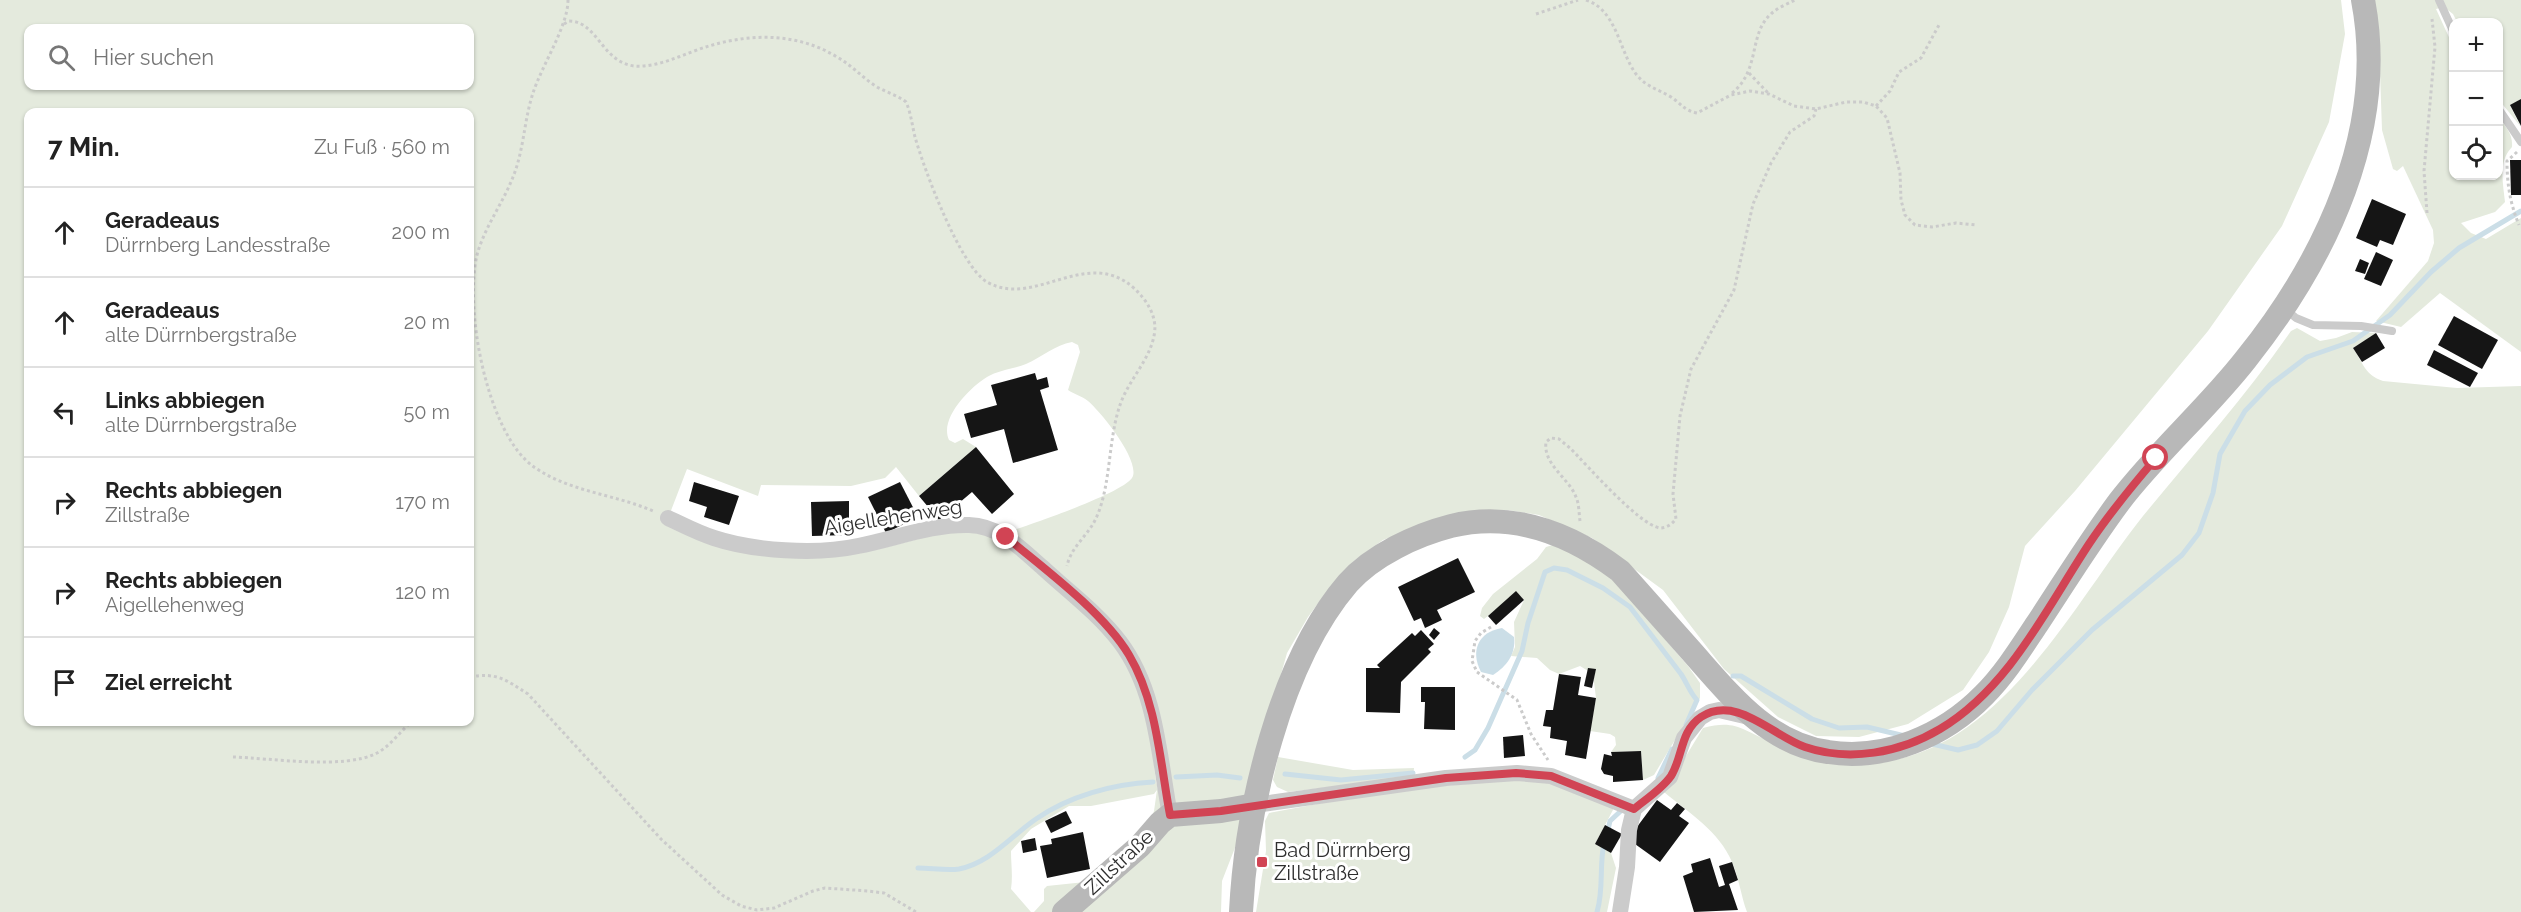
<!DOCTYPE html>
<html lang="de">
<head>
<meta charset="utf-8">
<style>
	body { margin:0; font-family:Raleway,sans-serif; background:#f6f6f6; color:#222 }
	.controls { position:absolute; right:18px; top:18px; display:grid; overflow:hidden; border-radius:12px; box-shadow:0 2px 4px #0004 }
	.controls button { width:54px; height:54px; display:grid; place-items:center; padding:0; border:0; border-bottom:2px solid #e0e0e0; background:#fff; color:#222; font:30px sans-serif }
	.stop { position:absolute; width:18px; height:18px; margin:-14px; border:4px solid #d14454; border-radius:50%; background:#fff }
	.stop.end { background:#d14454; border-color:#fff; box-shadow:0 2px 6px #0008 }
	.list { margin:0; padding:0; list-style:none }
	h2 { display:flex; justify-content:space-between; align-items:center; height:78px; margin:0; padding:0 24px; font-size:26px }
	h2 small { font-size:20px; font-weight:400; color:#767676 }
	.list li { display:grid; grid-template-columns:39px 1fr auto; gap:18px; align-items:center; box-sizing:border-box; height:90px; padding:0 24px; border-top:2px solid #e0e0e0 }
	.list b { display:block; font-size:22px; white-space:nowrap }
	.list p { margin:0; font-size:20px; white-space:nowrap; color:#767676 }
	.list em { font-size:20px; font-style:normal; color:#767676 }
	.icon { flex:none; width:33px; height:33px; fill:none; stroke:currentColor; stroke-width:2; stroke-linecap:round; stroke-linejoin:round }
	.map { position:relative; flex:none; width:2521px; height:912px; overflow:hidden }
	.search { position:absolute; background:#fff; box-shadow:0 2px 4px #0004; left:24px; top:24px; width:450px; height:66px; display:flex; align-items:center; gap:15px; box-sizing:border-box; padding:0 21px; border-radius:12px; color:#767676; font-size:22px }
	.panel { position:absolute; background:#fff; box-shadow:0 2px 4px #0004; left:24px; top:108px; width:450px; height:618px; border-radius:12px }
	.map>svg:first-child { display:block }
	.green { fill:#e4eadd; fill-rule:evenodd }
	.water { fill:#cbdee7 }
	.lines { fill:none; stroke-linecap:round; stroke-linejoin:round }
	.stream { stroke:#cbdee7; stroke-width:5 }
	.building { fill:#151515 }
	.path { stroke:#cbcbcb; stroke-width:3; stroke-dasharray:3 3; stroke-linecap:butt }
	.lane { stroke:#cbcbcb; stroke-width:8 }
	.street { stroke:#cbcbcb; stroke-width:16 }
	.secondary { stroke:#b8b8b8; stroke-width:24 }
	.route { stroke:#d14454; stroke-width:8 }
	.poi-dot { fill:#d14454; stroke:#fff; stroke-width:2 }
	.labels { text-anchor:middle; stroke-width:6; stroke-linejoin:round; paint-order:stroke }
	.street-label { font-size:20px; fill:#2e2e2e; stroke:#fff }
	.poi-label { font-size:20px; fill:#2e2e2e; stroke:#fff; text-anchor:start }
</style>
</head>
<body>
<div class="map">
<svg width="2521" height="912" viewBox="0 0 2521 912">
	<rect width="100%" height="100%" fill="#fff"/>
	<g class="green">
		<path d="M0,0H2341L2345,34L2329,122L2282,226L2208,331L2075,491L2025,546L2009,607L1989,652L1963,690L1908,724L1859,737L1816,736L1778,717L1724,669L1663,590L1592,538L1539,515L1508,510H1478L1446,516L1383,540L1355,560L1330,587L1308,617L1287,653L1256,763L1246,791L1238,840L1222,881L1221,912H1034L1044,901V889L1047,886L1085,882L1121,856L1139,840L1149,825L1154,811L1157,790L1154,794L1091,806H1069L1031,829L1011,851C1011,864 1013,876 1011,889L1031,912H0ZM28,28H470V86H28ZM28,112H470V722H28ZM1072,342L1078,345L1080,352L1068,390C1074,394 1082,396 1088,401C1100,411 1142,462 1132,478C1122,493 1035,523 1014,530L1007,529C1051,566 1110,608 1137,658C1157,696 1164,740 1171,782L1158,789C1154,775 1154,759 1152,744C1149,725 1144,705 1137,687C1123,651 1096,623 1069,597C1048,578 1013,542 987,533C959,524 908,543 879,549C810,563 729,557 667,521L687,469L758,496L761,485L851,486L885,478L896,467L919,496L976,447L963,439L955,443L949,440C939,419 969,388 987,377C998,370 1014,369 1026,364C1042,357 1055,345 1072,342Z"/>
		<path d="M2371,0H2521V99L2510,106L2521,127L2499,100L2498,22H2457L2453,14L2444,7L2436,9L2453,46L2454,176H2498L2499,118C2506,127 2513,134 2512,147C2498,161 2503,183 2505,202L2495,212L2461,223L2471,233L2486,239L2521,218V352L2440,293L2401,327L2376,321L2428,261L2434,243L2433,230L2403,166L2397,171L2393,169L2382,130L2379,44Z"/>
		<path d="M2297,328L2320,341L2336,338L2352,332L2376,333L2353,348C2363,363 2365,375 2383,381L2457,388L2521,386V912H1747C1741,896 1739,878 1732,862C1719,831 1689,813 1664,792L1703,728C1737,719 1742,731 1772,742C1784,747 1877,762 1888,761C2005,743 2076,600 2143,516C2193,455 2246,396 2291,331Z"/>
		<path d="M1556,544L1608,573L1688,666L1700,683V698L1654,775L1643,780L1641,751L1611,752L1616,745L1615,737L1610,734L1590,731L1596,698L1593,674L1580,666L1559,674L1550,670L1537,658L1511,656L1515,647L1514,622L1524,600L1516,592L1488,616L1484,619L1480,616L1482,608L1493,594L1537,559L1546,547Z"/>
		<path d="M1278,757L1353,770L1414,768L1413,777L1288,792L1277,787L1273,780Z"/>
		<path d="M1536,778L1614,808L1595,844L1611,853L1616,868L1607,912H1256L1266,851L1265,821L1269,813L1387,791Z"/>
	</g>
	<path class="water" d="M1502,628L1514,637C1516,654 1507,666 1493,675L1481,672C1470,651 1478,632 1502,628Z"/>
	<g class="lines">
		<g class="stream">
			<path d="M1733,676H1741L1812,719L1839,728L1867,727L1905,736"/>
			<path d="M1928,743L1958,750L1977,745L1997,731L2032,690L2092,630L2182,555L2199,533L2213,493L2220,454L2245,411L2270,385L2307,357L2353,341L2390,315L2431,272L2459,248L2521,211"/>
			<path d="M1465,757L1475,750L1488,728L1522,651L1528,623L1545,572L1554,568L1567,570L1603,588L1630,607L1681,674C1687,683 1690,693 1697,700L1686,725"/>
			<path d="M1285,774L1341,780L1413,773"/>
			<path d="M1176,777L1217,775L1240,778"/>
			<path d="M1658,778L1672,749"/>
			<path d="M1607,834L1610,821L1624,808"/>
			<path d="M918,868C931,868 947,871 959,869C990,863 1011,836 1036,819C1069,796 1113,784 1153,782"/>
			<path d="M1597,912C1604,889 1599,866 1604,843"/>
		</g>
	</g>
	<g class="building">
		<path d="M2521,99V126L2510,105Z"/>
		<path d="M2510,160H2521V195H2511Z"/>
		<path d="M2372,199L2406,214L2393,245L2380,240L2377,247L2356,238Z"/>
		<path d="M2376,252L2393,260L2381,286L2364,279Z"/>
		<path d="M2360,259L2369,263L2365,274L2355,271Z"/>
		<path d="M2454,316L2498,340L2482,369L2438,345Z"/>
		<path d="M2376,333L2385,348L2362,362L2353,348Z"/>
		<path d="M2434,350L2478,373L2470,387L2427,365Z"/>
		<path d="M1035,373L1037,380L1047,377L1049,387L1040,390L1058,450L1013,463L1004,429L971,438L964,414L997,405L991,385Z"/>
		<path d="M976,447L1014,494L992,514L972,492L939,520L919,496Z"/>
		<path d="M694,482L739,496L729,525L704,517L707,507L689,501Z"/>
		<path d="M900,482L918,517L886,533L868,497Z"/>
		<path d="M849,501V535L812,536L811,502Z"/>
		<path d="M1458,558L1475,592L1437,610L1442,620L1425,628L1421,618L1414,621L1398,587Z"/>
		<path d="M1516,591L1524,600L1496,625L1488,616Z"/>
		<path d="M1434,628L1440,633L1434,640L1429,635Z"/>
		<path d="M1421,630L1434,644L1428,649L1431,652L1401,682L1400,713L1366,712V668H1380L1377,665L1412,633L1415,636Z"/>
		<path d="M1588,668L1596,669L1592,688L1584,686Z"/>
		<path d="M1559,674L1581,677L1578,695L1596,698L1586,759L1565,755L1567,741L1550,738L1551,727L1543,726L1546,710H1553Z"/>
		<path d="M1421,687H1455V730L1424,729L1425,702H1421Z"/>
		<path d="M1523,735L1525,756L1504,758L1503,737Z"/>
		<path d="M1641,751L1643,780L1613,782V776L1604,774L1601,769L1604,754L1612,756L1611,752Z"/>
		<path d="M1657,800L1671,810L1677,803L1685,809L1679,816L1689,823L1660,862L1628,839Z"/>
		<path d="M1066,811L1072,823L1051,833L1045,821Z"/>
		<path d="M1605,825L1622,834L1611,853L1595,844Z"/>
		<path d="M1083,832L1090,869L1047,878L1040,846L1052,844L1051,839Z"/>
		<path d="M1035,838L1037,850L1023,853L1021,841Z"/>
		<path d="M1710,858L1719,887L1725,885L1719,866L1732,862L1738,880L1729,884L1738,910L1694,912L1683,876L1693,872L1691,864Z"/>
	</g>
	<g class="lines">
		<g class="path">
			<path d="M568,0C568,26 542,65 533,93C524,120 524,150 513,177C503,203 484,228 477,255C464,309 487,434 534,467C570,492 614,494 653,511"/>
			<path d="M1586,0C1617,10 1619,51 1636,74C1646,87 1658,89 1671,97C1682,104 1683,110 1697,113L1731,95L1750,91L1769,94L1794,106L1816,109L1846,102H1863L1876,106L1887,118L1900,173L1901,200L1905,215L1915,225L1932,227L1956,223L1976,225"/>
			<path d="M1536,14L1578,0"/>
			<path d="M564,24L569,21C597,21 602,62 634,66C659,68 685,53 709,46C752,33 798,33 837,57C851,65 861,76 874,85C884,92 896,94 906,102C911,113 912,125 915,137C924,169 960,266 987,282C1038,311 1094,236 1144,299C1152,310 1157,322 1154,336C1149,361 1128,381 1120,405C1108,440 1111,484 1097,516C1090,534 1071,546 1067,566"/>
			<path d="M1749,73L1768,93"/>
			<path d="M1732,93C1761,70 1748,34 1771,14C1777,8 1787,4 1795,0"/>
			<path d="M1876,106L1890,91L1899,72L1921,58L1939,25"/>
			<path d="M2517,152L2507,161C2507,184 2510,203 2519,225"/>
			<path d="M2427,213L2424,171L2435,47L2432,19"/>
			<path d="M1580,521C1579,514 1579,503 1576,497C1569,478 1543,465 1546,442L1551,438L1559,439L1570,448C1587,465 1639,525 1660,528C1667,528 1672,524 1676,519L1673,494L1680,416L1691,369L1734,290L1753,204L1771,163L1790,132L1814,116L1816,109"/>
			<path d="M1491,627L1481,633L1475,641L1472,661L1477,672L1517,700L1531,734L1548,760"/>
			<path d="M470,677C497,672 506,680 528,694L661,839L722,895L741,906L757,910L774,908L813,891L825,888L868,891L884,893L916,912"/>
			<path d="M233,757C270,758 345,770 377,753C390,746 400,732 411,722"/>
		</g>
		<g class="lane">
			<path d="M2439,0L2454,33"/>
			<path d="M2498,108L2521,142"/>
			<path d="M2284,308L2296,318L2313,325L2361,326L2392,331"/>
		</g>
		<g class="street">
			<path d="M668,518C683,525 698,533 714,538C753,551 817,555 858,546C895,539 931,524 969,525C1000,526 1020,548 1042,567C1068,591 1099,614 1120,642C1157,691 1159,758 1170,815"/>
			<path d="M1255,805L1446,778L1517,773L1551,776L1634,809"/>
			<path d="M1620,912L1627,867L1629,830L1634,809L1670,777L1684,738L1700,718L1710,712L1719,710L1749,717"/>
		</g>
		<g class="secondary">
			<path d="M1064,912L1140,846L1160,823L1170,815L1221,811L1255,805"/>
			<path d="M1241,912C1246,809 1280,662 1348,583C1373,555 1416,535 1451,526C1513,511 1571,534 1620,571C1644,598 1668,625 1692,652C1730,695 1768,744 1828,752C1885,761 1944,736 1984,695C2005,674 2021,648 2037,624C2064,583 2090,541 2119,502C2158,451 2207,409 2246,359C2326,259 2388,130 2363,0"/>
		</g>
	</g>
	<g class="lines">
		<path class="route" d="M1006,537C1045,569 1104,613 1129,655C1157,702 1160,762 1170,815L1221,811L1446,778L1516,773L1551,776L1634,809C1646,799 1662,789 1671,776C1683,757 1680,731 1701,717C1736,694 1773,736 1805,747C1849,762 1900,753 1940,729C2009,688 2046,609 2089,544C2109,514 2132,486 2156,458"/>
	</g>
	<rect class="poi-dot" x="1256" y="856" width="12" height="12" rx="3"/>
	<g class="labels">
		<g class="street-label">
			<text transform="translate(893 517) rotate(-9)" y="7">Aigellehenweg</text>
			<text transform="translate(1119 862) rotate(-43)" y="7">Zillstraße</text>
		</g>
		<g class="poi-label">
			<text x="1274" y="857">Bad Dürrnberg<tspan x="1274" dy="23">Zillstraße</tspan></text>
		</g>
	</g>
</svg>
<div class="controls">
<button>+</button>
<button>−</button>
<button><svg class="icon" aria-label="locate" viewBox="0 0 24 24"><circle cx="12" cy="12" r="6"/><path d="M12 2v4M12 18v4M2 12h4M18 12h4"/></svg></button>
</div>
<div class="stop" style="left:2156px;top:458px"></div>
<div class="stop end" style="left:1006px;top:537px"></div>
<div class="search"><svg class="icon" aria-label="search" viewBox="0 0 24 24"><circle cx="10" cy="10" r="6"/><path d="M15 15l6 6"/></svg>Hier suchen</div>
<section class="panel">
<h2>7 Min.<small>Zu Fuß · 560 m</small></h2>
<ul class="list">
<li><svg class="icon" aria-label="ahead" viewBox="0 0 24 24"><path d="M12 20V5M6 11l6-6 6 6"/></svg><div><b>Geradeaus</b><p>Dürrnberg Landesstraße</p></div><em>200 m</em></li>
<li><svg class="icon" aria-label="ahead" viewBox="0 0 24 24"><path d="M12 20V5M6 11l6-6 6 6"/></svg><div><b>Geradeaus</b><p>alte Dürrnbergstraße</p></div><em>20 m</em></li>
<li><svg class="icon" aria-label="left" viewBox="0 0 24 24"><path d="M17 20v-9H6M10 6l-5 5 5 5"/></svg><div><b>Links abbiegen</b><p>alte Dürrnbergstraße</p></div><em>50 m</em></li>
<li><svg class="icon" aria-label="right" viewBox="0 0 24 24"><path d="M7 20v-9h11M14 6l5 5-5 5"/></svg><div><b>Rechts abbiegen</b><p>Zillstraße</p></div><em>170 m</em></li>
<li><svg class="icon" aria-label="right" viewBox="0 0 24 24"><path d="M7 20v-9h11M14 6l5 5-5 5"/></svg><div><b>Rechts abbiegen</b><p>Aigellehenweg</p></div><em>120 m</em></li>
<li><svg class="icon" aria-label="arrive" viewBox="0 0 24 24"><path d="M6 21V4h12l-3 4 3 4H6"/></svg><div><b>Ziel erreicht</b></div></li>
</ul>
</section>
</div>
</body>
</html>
